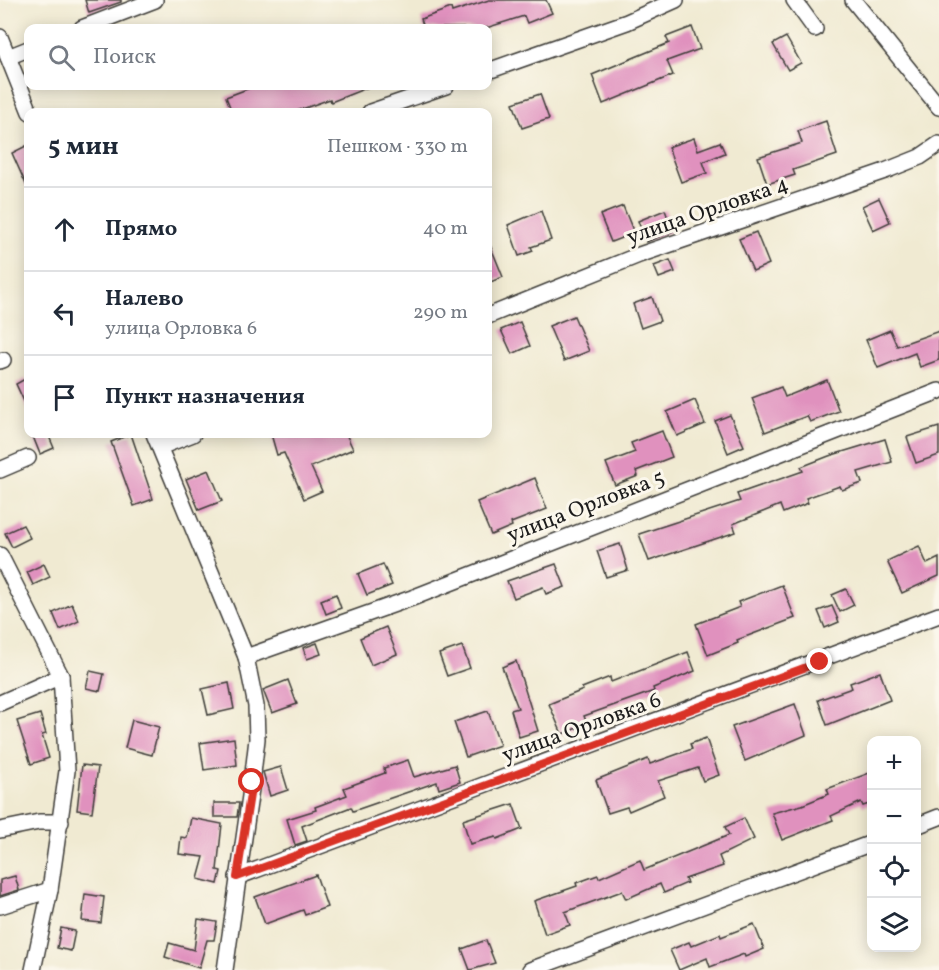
<!DOCTYPE html>
<html lang="ru">
<head>
<meta charset="utf-8">
<style>
	body { margin:0; font-family:Vollkorn,serif; background:#f2f2f3; color:#1f2937 }
	.controls { position:absolute; right:18px; bottom:18px; display:grid; overflow:hidden; border-radius:12px; box-shadow:0 3px 15px #0003 }
	.controls button { width:54px; height:54px; display:grid; place-items:center; padding:0; border:0; border-bottom:2px solid #e0e1e3; background:#fff; color:#1f2937; font:30px sans-serif }
	.stop { position:absolute; width:18px; height:18px; margin:-14px; border:4px solid #d93025; border-radius:50%; background:#fff }
	.stop.end { background:#d93025; border-color:#fff; box-shadow:0 2px 6px #0008 }
	.list { margin:0; padding:0; list-style:none }
	h2 { display:flex; justify-content:space-between; align-items:center; height:78px; margin:0; padding:0 24px; font-size:26px }
	h2 small { font-size:20px; font-weight:400; color:#747a83 }
	.list li { display:grid; grid-template-columns:39px 1fr auto; gap:18px; align-items:center; box-sizing:border-box; height:84px; padding:0 24px; border-top:2px solid #e0e1e3 }
	.list b { display:block; font-size:22px; white-space:nowrap }
	.list p { margin:0; font-size:20px; white-space:nowrap; color:#747a83 }
	.list em { font-size:20px; font-style:normal; color:#747a83 }
	.icon { flex:none; width:33px; height:33px; fill:none; stroke:currentColor; stroke-width:2; stroke-linecap:round; stroke-linejoin:round }
	.map { position:relative; flex:none; width:939px; height:970px; overflow:hidden }
	.search { position:absolute; background:#fff; box-shadow:0 3px 15px #0003; left:24px; top:24px; width:468px; height:66px; display:flex; align-items:center; gap:15px; box-sizing:border-box; padding:0 21px; border-radius:12px; color:#747a83; font-size:22px }
	.panel { position:absolute; background:#fff; box-shadow:0 3px 15px #0003; left:24px; top:108px; width:468px; height:330px; border-radius:12px }
	.map>svg:first-child { display:block }
	.building { fill:#e091be }
	.lines { fill:none; stroke-linecap:round; stroke-linejoin:round }
	.street-casing { stroke:#3c3b37; stroke-width:18 }
	.street { stroke:#fff; stroke-width:15 }
	.route { stroke:#d93025; stroke-width:8 }
	.labels { text-anchor:middle; stroke-width:6; stroke-linejoin:round; paint-order:stroke }
	.street-label { font-size:22px; fill:#1c1c1c; stroke:#fbf7ec }
</style>
</head>
<body>
<div class="map">
<svg width="939" height="970" viewBox="0 0 939 970">
	<rect width="100%" height="100%" fill="#fbf7ec"/>
	<filter id="ink" filterUnits="userSpaceOnUse"><feTurbulence type="fractalNoise" baseFrequency=".0167" numOctaves="2"/><feDisplacementMap in="SourceGraphic" scale="12" xChannelSelector="R" yChannelSelector="G"/><feConvolveMatrix kernelMatrix="1 2 1 2 8 2 1 2 1" color-interpolation-filters="sRGB"/></filter>
	<filter id="wash" filterUnits="userSpaceOnUse"><feTurbulence type="fractalNoise" baseFrequency=".008" numOctaves="4" result="noise"/><feDisplacementMap in="SourceGraphic" scale="24" xChannelSelector="R" yChannelSelector="G"/><feGaussianBlur stdDeviation="1.35" result="paint"/><feColorMatrix in="noise" values="0 0 0 0 0 0 0 0 0 0 0 0 0 0 0 0 0 1.4 0 .05"/><feComposite in="paint" operator="in"/></filter>
	<g filter="url(#wash)">
		<rect width="100%" height="100%" fill="#f0ead2"/>
		<g id="blocks">
			<g class="building">
				<path d="M85,0H121V2L89,13Z"/>
				<path d="M489,0H546L552,13L527,23L524,16L486,28H424L421,19L451,8L452,12Z"/>
				<path d="M692,27L700,49L667,61L673,75L603,104L592,75L669,43L666,37Z"/>
				<path d="M786,37L801,63L788,70L773,44Z"/>
				<path d="M255,86H368L369,87L331,102L330,99L294,112H232L226,97Z"/>
				<path d="M540,94L549,119L522,128L513,103Z"/>
				<path d="M826,121L837,155L793,170L795,175L767,184L758,157L802,143L798,131Z"/>
				<path d="M694,138L698,150L720,142L725,153L703,162L707,173L681,182L668,147Z"/>
				<path d="M28,145V189L12,153Z"/>
				<path d="M879,198L890,222L873,230L862,206Z"/>
				<path d="M623,206L634,233L611,242L600,215Z"/>
				<path d="M665,210L673,231L646,242L638,221Z"/>
				<path d="M541,211L551,240L531,247L533,251L519,256L508,225Z"/>
				<path d="M756,232L769,264L753,271L739,239Z"/>
				<path d="M488,240L503,277L488,283Z"/>
				<path d="M670,260L675,272L659,278L654,266Z"/>
				<path d="M652,297L660,321L641,328L633,304Z"/>
				<path d="M574,316L589,351L564,361L549,326Z"/>
				<path d="M520,322L530,346L512,354L501,330Z"/>
				<path d="M890,330L897,346L939,331V360L920,367L915,353L878,368L866,340Z"/>
				<path d="M25,379L28,385V410L16,384Z"/>
				<path d="M827,380L839,411L810,422L807,416L765,432L752,398L781,387L785,397Z"/>
				<path d="M695,400L705,424L677,436L667,412Z"/>
				<path d="M730,415L744,446L728,453L715,421Z"/>
				<path d="M939,427V455L916,463L907,437Z"/>
				<path d="M662,431L672,457L636,471L638,476L615,485L606,463L635,452L631,443Z"/>
				<path d="M32,434H48L54,448L40,454Z"/>
				<path d="M131,434L153,499L134,506L111,442Z"/>
				<path d="M271,434H346L353,449L311,467L322,491L304,499L284,453L277,455Z"/>
				<path d="M885,439L892,462L858,472L862,483L842,490L840,486L806,498L808,503L783,513L780,505L733,524L736,532L649,561L639,534L740,501L737,494L803,471L801,467L829,456Z"/>
				<path d="M209,470L222,501L199,510L186,479Z"/>
				<path d="M535,478L547,509L511,523L512,526L491,535L477,502Z"/>
				<path d="M23,525L30,538L12,547L5,533Z"/>
				<path d="M620,544L628,570L606,577L597,551Z"/>
				<path d="M919,546L927,564L939,558V576L902,593L887,561Z"/>
				<path d="M44,564L50,577L33,585L27,572Z"/>
				<path d="M383,564L392,585L367,595L358,574Z"/>
				<path d="M556,564L565,587L546,594L543,587L514,598L507,581Z"/>
				<path d="M782,585L795,618L737,640L738,643L708,655L696,624L740,607L738,602Z"/>
				<path d="M846,589L854,605L840,612L832,595Z"/>
				<path d="M336,594L341,608L326,614L321,600Z"/>
				<path d="M72,604L79,621L60,630L53,613Z"/>
				<path d="M832,606L839,622L825,628L818,611Z"/>
				<path d="M386,627L397,654L371,665L360,638Z"/>
				<path d="M317,643L321,654L307,659L303,648Z"/>
				<path d="M462,646L470,668L447,676L439,654Z"/>
				<path d="M688,652L695,671L653,688L654,691L584,716L587,724L562,734L549,704L583,690L582,688L610,677L611,682Z"/>
				<path d="M516,661L538,731L519,737L511,710L518,708L502,667Z"/>
				<path d="M90,671L104,674L100,691L86,688Z"/>
				<path d="M880,672L890,700L827,725L818,700L852,688L850,683Z"/>
				<path d="M288,680L297,704L272,713L263,690Z"/>
				<path d="M229,683L234,709L208,715L202,689Z"/>
				<path d="M795,704L806,735L745,761L732,727Z"/>
				<path d="M488,711L500,745L466,757L454,722Z"/>
				<path d="M40,714L46,734L42,735L49,758L31,764L17,721Z"/>
				<path d="M132,720L159,727L152,755L125,748Z"/>
				<path d="M234,738L237,765L204,770L200,743Z"/>
				<path d="M706,738L719,775L703,781L698,768L658,781L664,796L629,811L627,807L608,813L596,780L648,759L650,764L692,749L690,744Z"/>
				<path d="M408,760L414,777L455,765L460,782L439,789L437,782L353,811L351,807L302,826L307,841L295,845L287,819L316,810L315,807L347,795L344,788L385,773L384,768Z"/>
				<path d="M82,765L98,767L92,812L77,810Z"/>
				<path d="M281,767L288,790L270,796L263,772Z"/>
				<path d="M872,772V803L863,806L861,802L831,816L833,820L782,840L772,813L802,805L829,794L827,789Z"/>
				<path d="M214,803H239L237,817H214Z"/>
				<path d="M513,804L522,829L497,839L496,837L470,844L463,820Z"/>
				<path d="M191,818L222,824L217,870L221,871L218,884L198,879L204,857L179,854L181,837L187,838Z"/>
				<path d="M744,818L754,839L719,856L723,866L685,879L687,883L664,893L660,884L626,899L622,891L565,912L570,925L545,934L534,901L577,886L576,883L598,875L599,878L640,860L644,870L729,835L725,827Z"/>
				<path d="M316,875L327,907L305,915L303,910L265,924L255,897Z"/>
				<path d="M15,876L19,890L0,896V880Z"/>
				<path d="M85,894L104,897L101,923L82,921Z"/>
				<path d="M198,919L217,922L214,940H207L199,968L165,957L169,943L194,950Z"/>
				<path d="M754,924L764,949L745,957L744,954L710,967L707,958L679,970L670,950L689,942L691,946L720,934L721,937Z"/>
				<path d="M61,928L75,931L71,951L57,948Z"/>
				<path d="M486,940L495,963L470,970L462,949Z"/>
			</g>
		</g>
	</g>
	<g filter="url(#ink)">
		<use href="#blocks" fill-opacity="0" stroke="#3c3b37" stroke-width="1.5"/>
		<g class="lines">
			<defs>
				<g id="street">
					<path d="M794,0L815,29"/>
					<path d="M853,0L939,107"/>
					<path d="M82,28L155,0"/>
					<path d="M0,37L30,112"/>
					<path d="M8,57L28,49"/>
					<path d="M488,71L627,22L676,0"/>
					<path d="M370,112L446,86"/>
					<path d="M488,316L639,255L885,171L920,157L939,144"/>
					<path d="M0,361L3,360"/>
					<path d="M154,434L246,657L256,706L257,739L252,782L225,970"/>
					<path d="M160,447L193,434"/>
					<path d="M0,470L28,458"/>
					<path d="M0,555L61,676L67,771L50,890L33,970"/>
					<path d="M246,657L412,598L939,391"/>
					<path d="M0,703L61,676"/>
					<path d="M916,826L939,817"/>
					<path d="M0,830L39,822H61"/>
					<path d="M237,877L939,615"/>
					<path d="M0,906L50,890"/>
					<path d="M530,970L872,843"/>
				</g>
			</defs>
			<use href="#street" class="street-casing"/>
			<use href="#street" class="street"/>
		</g>
	</g>
	<g class="lines" filter="url(#ink)">
		<path class="route" d="M252,782L237,877L820,662"/>
	</g>
	<g class="labels">
		<g class="street-label">
			<text transform="translate(707 209) rotate(-19)" y="8">улица Орловка 4</text>
			<text transform="translate(585 505) rotate(-21)" y="8">улица Орловка 5</text>
			<text transform="translate(581 726) rotate(-20)" y="8">улица Орловка 6</text>
		</g>
	</g>
</svg>
<div class="controls">
<button>+</button>
<button>−</button>
<button><svg class="icon" aria-label="locate" viewBox="0 0 24 24"><circle cx="12" cy="12" r="6"/><path d="M12 2v4M12 18v4M2 12h4M18 12h4"/></svg></button>
<button><svg class="icon" aria-label="layers" viewBox="0 0 24 24"><path d="M12 4l9 5-9 5-9-5zM3 14l9 5 9-5"/></svg></button>
</div>
<div class="stop" style="left:252px;top:782px"></div>
<div class="stop end" style="left:820px;top:662px"></div>
<div class="search"><svg class="icon" aria-label="search" viewBox="0 0 24 24"><circle cx="10" cy="10" r="6"/><path d="M15 15l6 6"/></svg>Поиск</div>
<section class="panel">
<h2>5 мин<small>Пешком · 330 m</small></h2>
<ul class="list">
<li><svg class="icon" aria-label="ahead" viewBox="0 0 24 24"><path d="M12 20V5M6 11l6-6 6 6"/></svg><div><b>Прямо</b></div><em>40 m</em></li>
<li><svg class="icon" aria-label="left" viewBox="0 0 24 24"><path d="M17 20v-9H6M10 6l-5 5 5 5"/></svg><div><b>Налево</b><p>улица Орловка 6</p></div><em>290 m</em></li>
<li><svg class="icon" aria-label="arrive" viewBox="0 0 24 24"><path d="M6 21V4h12l-3 4 3 4H6"/></svg><div><b>Пункт назначения</b></div></li>
</ul>
</section>
</div>
</body>
</html>
